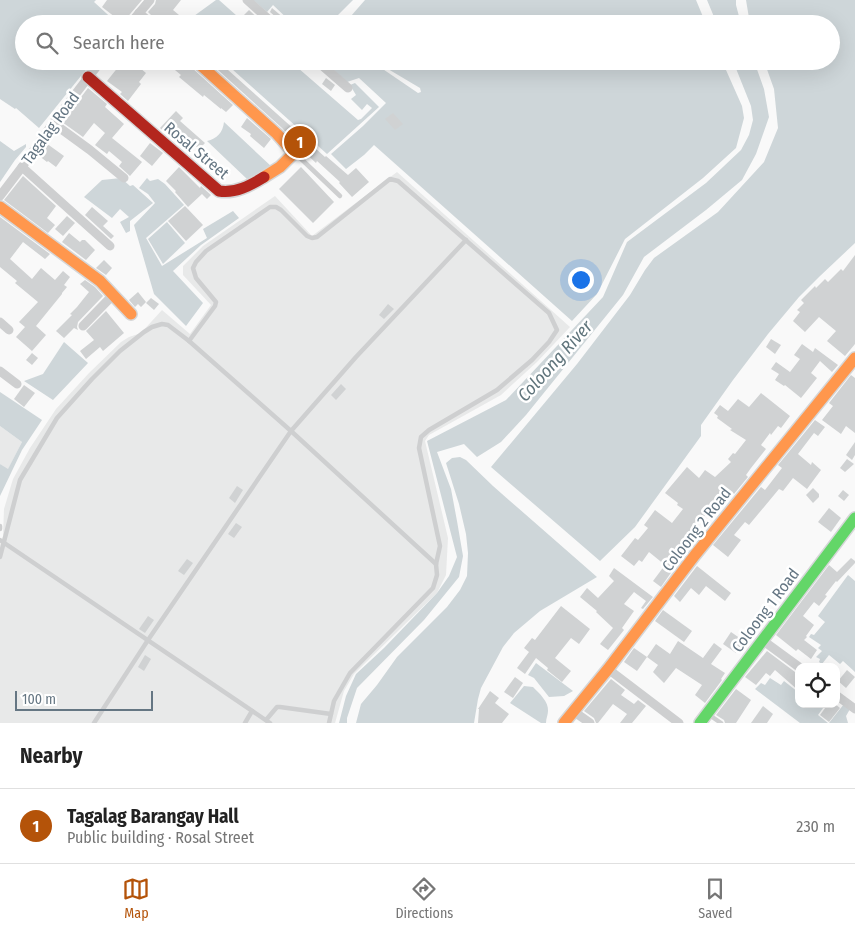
<!DOCTYPE html>
<html lang="en">
<head>
<meta charset="utf-8">
<style>
	body { margin:0; font-family:"Fira Sans Condensed",sans-serif; background:#f2f2f2; color:#222 }
	.controls { position:absolute; right:15px; bottom:15px; display:grid; overflow:hidden; border-radius:10px; box-shadow:0 5px 20px #0002 }
	.controls button { width:45px; height:45px; display:grid; place-items:center; padding:0; border:0; border-bottom:1px solid #e0e0e0; background:#fff; color:#222; font:25px sans-serif }
	.scale { position:absolute; left:15px; bottom:12px; width:138px; box-sizing:border-box; padding-left:5px; border:2px solid #657683; border-top:0; font-size:14px; line-height:18px; white-space:nowrap; color:#657683; -webkit-text-stroke:4px #fff; paint-order:stroke }
	.you { position:absolute; left:580px; top:279px; width:18px; height:18px; margin:-12px; border:4px solid #fff; border-radius:50%; background:#1a73e8; box-shadow:0 0 0 8px #1a73e833 }
	.badge { display:grid; place-items:center; width:32px; height:32px; border-radius:50%; background:#b45309; color:#fff; font-size:16px; font-weight:700 }
	.pin { position:absolute; translate:-50% -50%; border:2px solid #fff; box-shadow:0 1px 5px #0006 }
	.list { margin:0; padding:0; list-style:none }
	h2 { display:flex; justify-content:space-between; align-items:center; height:65px; margin:0; padding:0 20px; font-size:21px }
	h2 small { font-size:16px; font-weight:400; color:#767676 }
	.list li { display:grid; grid-template-columns:32px 1fr auto; gap:15px; align-items:center; box-sizing:border-box; height:75px; padding:0 20px; border-top:1px solid #e0e0e0 }
	.list b { display:block; font-size:19px; white-space:nowrap }
	.list p { margin:0; font-size:16px; white-space:nowrap; color:#767676 }
	.list em { font-size:16px; font-style:normal; color:#767676 }
	.icon { flex:none; width:28px; height:28px; fill:none; stroke:currentColor; stroke-width:2; stroke-linecap:round; stroke-linejoin:round }
	.map { position:relative; flex:none; width:855px; height:723px; overflow:hidden }
	.search { position:absolute; background:#fff; box-shadow:0 5px 20px #0002; left:15px; right:15px; top:15px; height:55px; display:flex; align-items:center; gap:12px; box-sizing:border-box; padding:0 18px; border-radius:28px; color:#767676; font-size:19px }
	.sheet { height:140px; background:#fff }
	nav { display:flex; justify-content:space-around; align-items:center; box-sizing:border-box; height:70px; border-top:1px solid #e0e0e0; background:#fff; font-size:14px; color:#767676 }
	nav a { display:grid; justify-items:center; gap:2px }
	nav .on { color:#b45309 }
	.map>svg:first-child { display:block }
	.built { fill:#e8e9e9 }
	.water { fill:#ced6d9 }
	.building { fill:#d0d2d3 }
	.lines { fill:none; stroke-linecap:round; stroke-linejoin:round }
	.fast-casing { stroke:#d5d6d7; stroke-width:14 }
	.slow-casing { stroke:#d5d6d7; stroke-width:14 }
	.jam-casing { stroke:#d5d6d7; stroke-width:14 }
	.lane { stroke:#cecfd0; stroke-width:4.5 }
	.street { stroke:#cecfd0; stroke-width:9 }
	.fast { stroke:#63d668; stroke-width:11 }
	.slow { stroke:#ff974d; stroke-width:11 }
	.jam { stroke:#b3261e; stroke-width:11 }
	.labels { text-anchor:middle; stroke-width:5; stroke-linejoin:round; paint-order:stroke }
	.street-label { font-size:16px; fill:#657683; stroke:#fff }
	.water-label { font-size:18px; font-style:italic; fill:#60757c; stroke:#fff }
</style>
</head>
<body>
<div class="map">
<svg width="855" height="723" viewBox="0 0 855 723">
	<rect width="100%" height="100%" fill="#f9f9f9"/>
	<g class="built">
		<path d="M397,172L570,327L537,362L501,395L429,435L425,441L448,538L446,575L437,593L354,674L344,691L335,723H0V545L3,536L4,509L13,479L30,448L56,409L89,373L121,342L129,337L141,333L162,310L190,334L211,305L183,275V266L203,246L275,196L312,236Z"/>
		<path d="M0,426L22,442L8,470L0,464Z"/>
	</g>
	<g class="water">
		<path d="M0,0H96L94,2L118,24H24V61H93L39,128L16,108L15,109L0,99Z"/>
		<path d="M216,0H219L246,24H183Z"/>
		<path d="M253,0H353L329,24H293L273,5L267,12Z"/>
		<path d="M365,0H696L706,24H344Z"/>
		<path d="M707,0H736V5L741,24H717Z"/>
		<path d="M746,0H855V243L819,277L799,297L768,334L733,380L701,425V436L635,527L600,561L491,467L577,364L630,295L645,270L654,258L718,212L764,162L778,128L774,89L764,61H831V24H750Z"/>
		<path d="M223,61H290L358,120L361,119L372,108L367,104L362,110L351,99L356,95L350,85L355,83L379,107L327,154Z"/>
		<path d="M329,61H371L418,93L421,92L420,88L388,69L383,61H722L742,106L744,118L736,148L703,178L625,239L597,294L572,321L374,145L364,155L346,169L331,154L363,126L386,103L359,78L347,82L327,64Z"/>
		<path d="M733,61H754L764,89L769,117L756,154L742,180L706,210L644,257L623,295L526,415L501,442L477,457L464,444L437,452L451,489L457,521L463,556L459,577L424,620L357,688L347,718V723H339L346,696L356,674L384,648L437,593L449,576L457,557L427,441L506,400L603,297L627,242L706,183L741,150L749,135L753,120L751,106Z"/>
		<path d="M224,122L272,167L247,179L207,141C217,139 223,132 224,122Z"/>
		<path d="M0,141L14,151L26,144V147L15,160L0,182Z"/>
		<path d="M121,178L130,186L133,185L153,203L130,221V231L126,233L120,222L129,217L120,209L112,218L84,197L102,180Z"/>
		<path d="M147,178L150,181L158,179L165,184L184,205L146,238L162,266L207,238L203,229L233,211L239,218L201,245L173,271L203,303L186,326L154,294L134,225L155,203L148,194L139,188Z"/>
		<path d="M167,222L185,243L163,264L148,239Z"/>
		<path d="M64,342L88,363L53,400L24,381L43,374Z"/>
		<path d="M0,392L42,420L22,450L0,496V464L8,469L22,442L0,426Z"/>
		<path d="M460,457L466,460L493,486L597,577L540,611L514,633L503,647L481,688L478,699L474,723H356L361,704L377,685L397,657L447,607L460,590L467,576L468,553L466,534L459,504L446,463L452,458Z"/>
		<path d="M848,575L855,581V672L843,661L840,664L829,655L822,664L819,662L820,659L816,657L822,651L818,648L821,645L809,637L811,634L814,635L825,622L818,616Z"/>
		<path d="M536,663L573,691L564,696L549,697L534,678L528,675Z"/>
		<path d="M770,678L781,685L784,681L798,692L799,691V704H826L818,715L828,723H800L755,689L761,683L765,685Z"/>
		<path d="M524,686L533,687C539,693 549,702 548,711C548,715 546,718 546,723H541L510,703Z"/>
		<path d="M844,704L850,709L846,716L848,723H829Z"/>
	</g>
	<g class="building">
		<path d="M107,0H142L125,20L124,24L102,7Z"/>
		<path d="M156,0H181L173,10L185,20L182,24H158L156,20L148,12L155,4Z"/>
		<path d="M272,8L285,19L282,24H280L278,19L270,12Z"/>
		<path d="M249,10L264,24H250L242,17Z"/>
		<path d="M123,61H146L140,68L146,73L139,82L141,84L128,101L120,94L122,92L107,81Z"/>
		<path d="M164,61H188L191,67L233,105L226,112L221,108V109L204,95L203,97L179,77L181,75Z"/>
		<path d="M208,61H218L325,157L326,156L348,175L356,168L369,182L352,197L339,183L340,182L317,161L316,163L301,149L282,128Z"/>
		<path d="M326,78L335,85L331,91L322,84Z"/>
		<path d="M88,88L107,104L105,107L124,124L112,138L142,162L130,176L119,166L122,162L109,151L107,154L95,145L105,133L94,123L83,137L62,122Z"/>
		<path d="M176,111L183,118L180,121L205,143L199,149L188,139L187,140L183,137L177,143L160,128Z"/>
		<path d="M393,113L403,124L395,130L385,119Z"/>
		<path d="M247,118L271,139L264,148L250,136L251,134L241,127Z"/>
		<path d="M46,143L64,156L56,167L48,161L47,162L38,155Z"/>
		<path d="M150,143L163,153L152,166L140,156Z"/>
		<path d="M179,167L200,188L201,186L211,195L207,199L202,194L188,207L175,192L176,191L166,181Z"/>
		<path d="M301,167L334,202L313,223L279,189Z"/>
		<path d="M23,176L56,206L47,218L55,225L48,233L4,200Z"/>
		<path d="M185,206L203,225L186,241L168,221Z"/>
		<path d="M92,207L108,221L103,226L114,236L111,239L85,215Z"/>
		<path d="M67,216L75,223L63,236L55,229Z"/>
		<path d="M0,217L50,254L45,259L23,242L10,259L32,279L41,268L55,280L63,271L70,277L64,285L67,287L62,293V294L36,326L46,335L32,351L16,337L25,327L19,322L38,302L15,283L17,281L0,267Z"/>
		<path d="M69,233L80,242L82,240H85L95,250L86,260L62,242Z"/>
		<path d="M855,255V344L845,356L827,341L836,331L819,317L805,332L793,321L800,312L797,310L804,303L801,300L815,286L816,288L825,279L828,282L841,269L843,271Z"/>
		<path d="M104,260L112,268L106,275L96,268Z"/>
		<path d="M85,280L95,287L103,296L78,322L77,327L78,330L74,328L64,338L56,331L72,315L70,314L77,307L89,292L80,284Z"/>
		<path d="M138,292L146,302L141,307L138,304L135,307L129,300Z"/>
		<path d="M151,298L159,304L154,310L146,303Z"/>
		<path d="M388,304L394,309L384,319L379,315Z"/>
		<path d="M106,311L124,333L103,351L100,347L86,359L80,351L94,340L86,331Z"/>
		<path d="M771,339L781,345L775,354L766,347Z"/>
		<path d="M802,344L813,352L815,348L838,365L832,372L820,361L811,373L817,378L801,398L785,385L784,386L775,380L779,374L771,369L776,362L790,372L800,359L794,355Z"/>
		<path d="M32,353L38,358L32,365L26,360Z"/>
		<path d="M851,375L855,378V433L846,426L841,434L822,420L833,406L829,403Z"/>
		<path d="M341,384L346,389L336,400L331,395Z"/>
		<path d="M24,385L35,393L24,407L14,399Z"/>
		<path d="M761,393L790,416L781,428L778,426L771,435L770,433L761,445L766,449L751,468L746,475L748,477L734,494L731,492L726,498L722,494L692,532L698,537L692,545L690,544L681,556L682,557L661,587L653,581L665,565L649,552L642,562L639,560L634,566L621,556L635,538L638,540L648,528L644,525L655,510L672,523L683,509L677,505L678,503L665,493L687,467L699,478L705,470L715,477L731,462L728,459L733,453L735,454L746,440L730,430L732,429L717,418L718,416L714,413L720,405L728,411L738,399L749,407Z"/>
		<path d="M815,420L825,427L818,436L814,433L798,454L811,465L812,462L821,470L807,489L793,478L783,491L779,489L749,525L745,522L734,535L741,540L728,557L713,545L761,487L765,490L782,468L778,465Z"/>
		<path d="M855,442V455L852,460L846,455Z"/>
		<path d="M847,459L854,464L845,472L840,468Z"/>
		<path d="M237,486L243,490L235,503L229,498Z"/>
		<path d="M813,488L819,494V497L813,503L806,495Z"/>
		<path d="M843,490L849,495L844,501L838,496Z"/>
		<path d="M829,508L841,518L831,532L818,522Z"/>
		<path d="M236,523L242,527L234,538L228,534Z"/>
		<path d="M851,558L855,561V563L837,582L836,581L825,595L827,596L819,606L814,602L803,616L814,625L806,636L807,637L804,640L817,650L811,659L798,649L796,651L776,635L829,565L837,572Z"/>
		<path d="M187,559L193,563L184,575L178,571Z"/>
		<path d="M697,566L731,593L725,601L706,586L699,595L691,588L680,602L674,596Z"/>
		<path d="M614,568L653,597L643,609L641,608L646,601L634,592L624,604L634,611L622,628L624,630L608,650L600,644L613,628L596,612L597,611L580,597L587,588L598,598L614,581L609,576Z"/>
		<path d="M561,606L590,629L579,644L571,638L555,658L571,671L562,682L547,670L548,668L536,658L525,674L517,668L529,652L524,648L532,638L535,640Z"/>
		<path d="M663,610L692,631L684,642L655,621Z"/>
		<path d="M148,616L154,620L145,633L139,629Z"/>
		<path d="M731,632L744,641L736,653L723,644Z"/>
		<path d="M678,641L703,658L714,643L722,649L711,664L725,673L721,679L722,680L705,703L695,695L702,685L676,668L664,683L653,672L658,665L647,657L656,644L670,654Z"/>
		<path d="M634,648L647,657L637,671L624,662Z"/>
		<path d="M767,651L795,672L799,673V691L775,670L770,676L766,673L756,685L745,677Z"/>
		<path d="M145,655L151,659L144,671L138,667Z"/>
		<path d="M847,670L855,677L846,688L838,681Z"/>
		<path d="M515,677L523,683L513,698L504,692Z"/>
		<path d="M611,679L625,690L621,695L634,704L638,700L646,706L632,723H620L627,714L613,704L598,723H596L594,718L584,711Z"/>
		<path d="M736,689L751,700L736,723H725L724,720L716,715Z"/>
		<path d="M490,691L499,698L495,703L509,714L502,723H478L479,709H478Z"/>
		<path d="M828,704H835L840,708L829,722L820,715Z"/>
		<path d="M763,706L773,714L767,723H751Z"/>
	</g>
	<g class="lines">
		<defs>
			<path id="fast" d="M700,723L855,518"/>
			<g id="slow">
				<path d="M196,61L277,134L294,153L280,167L264,177"/>
				<path d="M0,207L100,281L131,314"/>
				<path d="M564,723L608,669L695,555L855,358"/>
			</g>
			<path id="jam" d="M88,77L219,191C235,194 251,185 264,177"/>
		</defs>
		<use href="#fast" class="fast-casing"/>
		<use href="#slow" class="slow-casing"/>
		<use href="#jam" class="jam-casing"/>
		<g class="lane">
			<path d="M296,154L340,196"/>
			<path d="M189,341L215,306L216,302L196,278L193,268L196,262L206,251L270,207H276L281,210L307,236L312,238L317,237L390,179L398,181L549,313L557,330L549,342L532,360L497,390L429,430L421,437L419,448L440,546L436,564L437,575L433,588L350,673L334,701L329,723"/>
			<path d="M0,526V529"/>
			<path d="M0,540L270,723"/>
			<path d="M0,557L20,480L57,418L92,379L120,351L144,332L152,327L162,324L168,325L189,341L291,431L436,564"/>
			<path d="M708,714L721,723"/>
			<path d="M266,720L277,707H280L331,714"/>
			<path d="M94,723L148,640L291,431L356,357L466,240"/>
			<path d="M245,723L252,711"/>
		</g>
		<g class="street">
			<path d="M247,0L274,24"/>
			<path d="M139,13L152,24"/>
			<path d="M130,24L150,0"/>
			<path d="M317,61L348,88"/>
			<path d="M53,123L90,150L124,178"/>
			<path d="M22,167L110,246"/>
			<path d="M0,196L22,167L53,123L101,61"/>
			<path d="M0,322L9,330"/>
			<path d="M83,326L113,295"/>
			<path d="M0,371L17,384"/>
			<path d="M762,640L799,667"/>
			<path d="M608,669L679,723"/>
			<path d="M836,695L855,709"/>
			<path d="M573,711L590,723"/>
		</g>
		<use href="#fast" class="fast"/>
		<use href="#slow" class="slow"/>
		<use href="#jam" class="jam"/>
	</g>
	<g class="labels">
		<g class="street-label">
			<text transform="translate(50 128) rotate(-54)" y="6">Tagalag Road</text>
			<text transform="translate(197 150) rotate(40)" y="6">Rosal Street</text>
			<text transform="translate(696 529) rotate(-52)" y="6">Coloong 2 Road</text>
			<text transform="translate(765 610) rotate(-53)" y="6">Coloong 1 Road</text>
		</g>
		<g class="water-label">
			<text transform="translate(555 361) rotate(-48)" y="6">Coloong River</text>
		</g>
	</g>
</svg>
<div class="controls">
<button><svg class="icon" aria-label="locate" viewBox="0 0 24 24"><circle cx="12" cy="12" r="6"/><path d="M12 2v4M12 18v4M2 12h4M18 12h4"/></svg></button>
</div>
<div class="scale">100 m</div>
<div class="you"></div>
<div class="pin badge" style="left:300px;top:142px">1</div>
<div class="search"><svg class="icon" aria-label="search" viewBox="0 0 24 24"><circle cx="10" cy="10" r="6"/><path d="M15 15l6 6"/></svg>Search here</div>
</div>
<section class="sheet">
<h2>Nearby<small></small></h2>
<ul class="list">
<li><span class="badge">1</span><div><b>Tagalag Barangay Hall</b><p>Public building · Rosal Street</p></div><em>230 m</em></li>
</ul>
</section>
<nav>
<a class="on"><svg class="icon" aria-label="map" viewBox="0 0 24 24"><path d="M3 6l6-2 6 2 6-2v14l-6 2-6-2-6 2zM9 4v14M15 6v14"/></svg>Map</a>
<a><svg class="icon" aria-label="directions" viewBox="0 0 24 24"><path d="M12 3l9 9-9 9-9-9zM9 14v-3h6M13 9l2 2-2 2"/></svg>Directions</a>
<a><svg class="icon" aria-label="saved" viewBox="0 0 24 24"><path d="M7 4h10v16l-5-4-5 4z"/></svg>Saved</a>
</nav>
</body>
</html>
